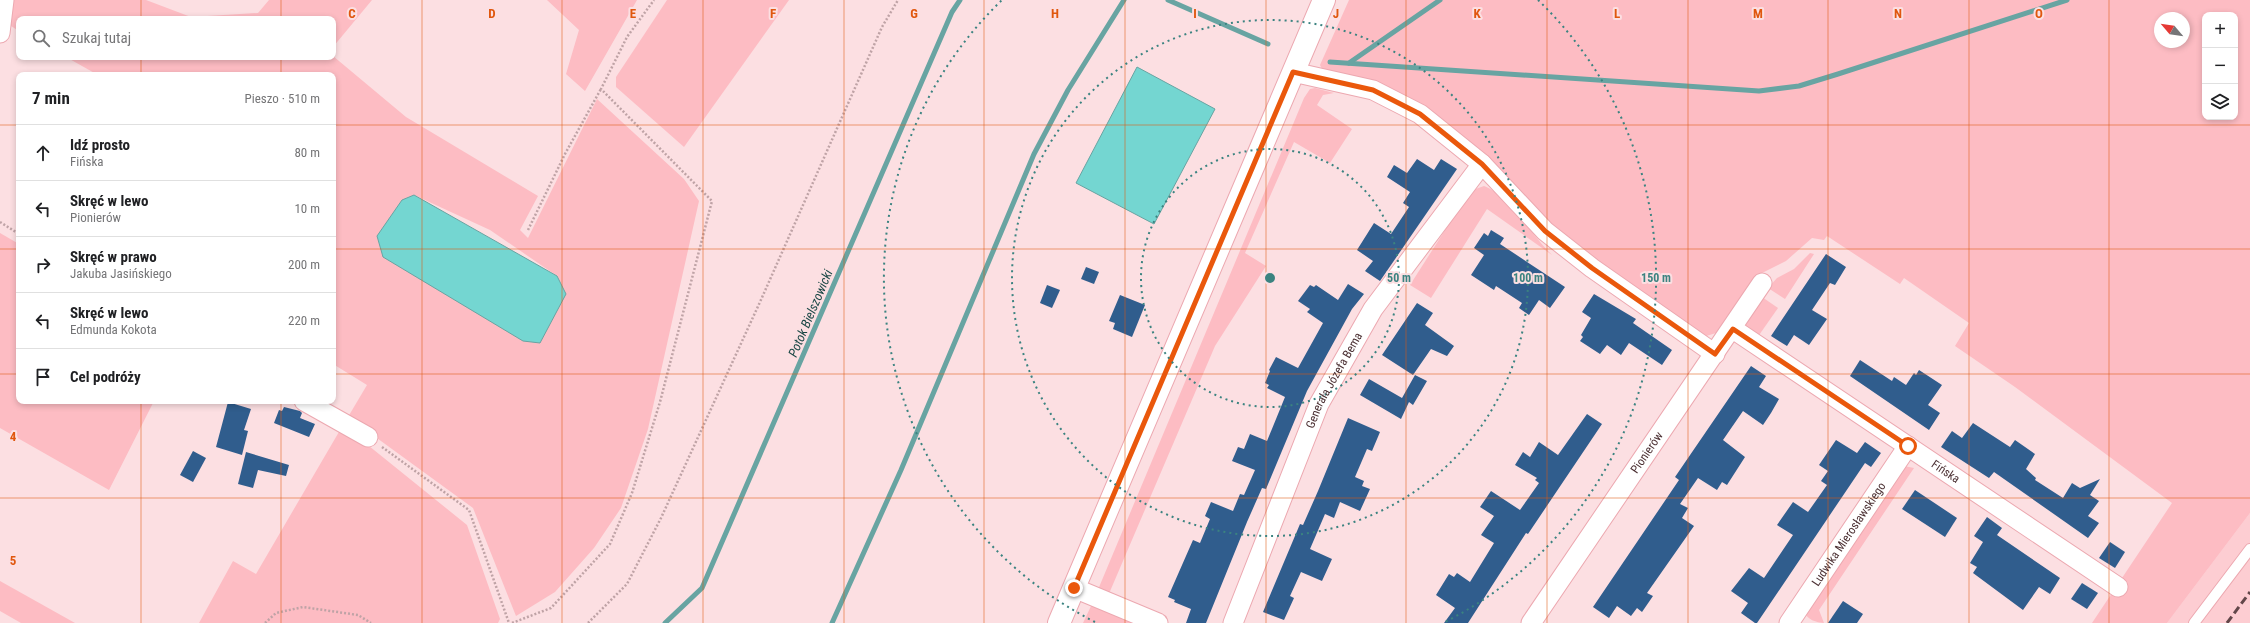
<!DOCTYPE html>
<html lang="pl">
<head>
<meta charset="utf-8">
<style>
	body { margin:0; font-family:"Roboto Condensed",sans-serif; background:#f2f2f2; color:#202124 }
	.controls { position:absolute; right:12px; top:12px; display:grid; overflow:hidden; border-radius:8px; box-shadow:0 2px 6px #0003 }
	.controls button { width:36px; height:36px; display:grid; place-items:center; padding:0; border:0; border-bottom:1px solid #e0e0e0; background:#fff; color:#202124; font:20px sans-serif }
	.compass { position:absolute; left:2154px; top:12px; width:36px; height:36px; border-radius:50%; background:#fff; box-shadow:0 2px 6px #0003; rotate:299deg }
	.stop { position:absolute; width:12px; height:12px; margin:-9px; border:3px solid #ea580c; border-radius:50%; background:#fff }
	.stop.end { background:#ea580c; border-color:#fff; box-shadow:0 1px 4px #0008 }
	.list { margin:0; padding:0; list-style:none }
	h2 { display:flex; justify-content:space-between; align-items:center; height:52px; margin:0; padding:0 16px; font-size:17px }
	h2 small { font-size:13px; font-weight:400; color:#757577 }
	.list li { display:grid; grid-template-columns:26px 1fr auto; gap:12px; align-items:center; box-sizing:border-box; height:56px; padding:0 16px; border-top:1px solid #e0e0e0 }
	.list b { display:block; font-size:15px; white-space:nowrap }
	.list p { margin:0; font-size:13px; white-space:nowrap; color:#757577 }
	.list em { font-size:13px; font-style:normal; color:#757577 }
	.icon { flex:none; width:22px; height:22px; fill:none; stroke:currentColor; stroke-width:2; stroke-linecap:round; stroke-linejoin:round }
	.map { position:relative; flex:none; width:2250px; height:623px; overflow:hidden }
	.search { position:absolute; background:#fff; box-shadow:0 2px 6px #0003; left:16px; top:16px; width:320px; height:44px; display:flex; align-items:center; gap:10px; box-sizing:border-box; padding:0 14px; border-radius:8px; color:#757577; font-size:15px }
	.panel { position:absolute; background:#fff; box-shadow:0 2px 6px #0003; left:16px; top:72px; width:320px; height:332px; border-radius:8px }
	.map>svg:first-child { display:block }
	.built { fill:#fdcdd2 }
	.green { fill:#fdbcc3; fill-rule:evenodd }
	.water { fill:#74d6d1; stroke:#68a4a2 }
	.lines { fill:none; stroke-linecap:round; stroke-linejoin:round }
	.stream { stroke:#68a4a2; stroke-width:5 }
	.building { fill:#305d8d }
	.service-casing { stroke:#eca8b0; stroke-width:12 }
	.minor-casing { stroke:#eca8b0; stroke-width:21 }
	.tertiary-casing { stroke:#eca8b0; stroke-width:24 }
	.path { stroke:#bfa3a6; stroke-width:2.5; stroke-dasharray:2 2; stroke-linecap:butt }
	.service { stroke:#fff; stroke-width:10 }
	.minor { stroke:#fff; stroke-width:19 }
	.tertiary { stroke:#fff; stroke-width:22 }
	.rail { stroke:#62474a; stroke-width:3; stroke-dasharray:8 4; stroke-linecap:butt }
	.route { stroke:#ea580c; stroke-width:5 }
	.grid { fill:none; stroke:#e0570e; stroke-width:1; stroke-opacity:0.55 }
	.ring { fill:none; stroke:#3b8380; stroke-width:2; stroke-dasharray:2 4 }
	.labels { text-anchor:middle; stroke-width:4; stroke-linejoin:round; paint-order:stroke }
	.street-label { font-size:12px; fill:#4b3033; stroke:#fcdfe2 }
	.water-label { font-size:13px; font-style:italic; fill:#1a4745; stroke:#fcdfe2 }
	.grid-label { font-size:13px; text-anchor:middle; font-weight:bold; fill:#e0570e; stroke:#fcdfe2; stroke-width:4; stroke-linejoin:round; paint-order:stroke }
	.centre { fill:#3b8380; stroke:#fcdfe2; stroke-width:2 }
	.ring-label { font-size:12px; text-anchor:middle; font-weight:bold; fill:#3b8380; stroke:#fcdfe2; stroke-width:4; stroke-linejoin:round; paint-order:stroke }
</style>
</head>
<body>
<div class="map">
<svg width="2250" height="623" viewBox="0 0 2250 623">
	<rect width="100%" height="100%" fill="#fcdfe2"/>
	<path class="built" d="M2250,513V623H2167Z"/>
	<g class="green">
		<path d="M8,0H146L191,17L258,13L269,0H372L333,47V19H19V31L6,23Z"/>
		<path d="M547,0H637L585,91L566,74L579,30Z"/>
		<path d="M667,0H789L684,147L616,87V77Z"/>
		<path d="M1349,0H2250V513L2167,623H2092L2172,503L2015,387L1955,346L1969,323L1904,278L1900,284L1827,236L1824,240L1812,238L1786,261L1760,274L1722,327L1716,333L1703,337L1605,269L1369,80L1322,69L1320,65ZM2205,15H2235V117H2205ZM2160,18H2184V42H2160Z"/>
		<path d="M333,56L406,117L538,196L520,230L528,238L597,99L684,179L699,201L648,429L621,508L594,548L555,592L516,616L473,508L348,417L367,385L333,364V75H98L66,57ZM414,195L490,230L557,276L566,294L377,236Z"/>
		<path d="M1315,88L1334,93L1323,95L1317,105L1352,129L1330,163L1294,142L1245,253L1266,266L1215,346L1108,596L1097,592L1304,98L1310,89Z"/>
		<path d="M1484,186C1506,193 1533,237 1552,255L1487,209L1431,298L1410,285L1470,191Z"/>
		<path d="M0,233L19,244V401H154L109,490L0,428Z"/>
		<path d="M1810,253L1814,254L1785,299L1768,288L1777,278L1794,269Z"/>
		<path d="M1762,297L1778,308L1757,338L1745,328V324Z"/>
		<path d="M343,425L467,525L500,619L498,623H199L233,561L256,574Z"/>
		<path d="M1904,466L1914,468L1819,610L1824,623C1817,623 1806,619 1805,612Z"/>
		<path d="M0,581L75,623H21L0,611Z"/>
		<path d="M1092,604L1139,623H1083Z"/>
	</g>
	<g class="water">
		<path d="M1137,67L1215,109L1154,224L1076,183Z"/>
		<path d="M414,195L557,276L566,294L540,343L523,341L383,257L377,236L402,200Z"/>
	</g>
	<g class="lines">
		<g class="stream">
			<path d="M1168,0L1268,44"/>
			<path d="M1330,62L1759,91L1799,86L1838,74L2067,0"/>
			<path d="M1349,63L1440,0"/>
			<path d="M665,623L702,588L952,12L960,0"/>
			<path d="M832,623L901,470L1034,154L1068,90L1124,0"/>
		</g>
	</g>
	<g class="building">
		<path d="M1417,159L1434,170L1441,159L1457,169L1380,281L1365,271L1373,261L1357,250L1374,223L1391,234L1409,207L1403,203L1410,192L1387,177L1394,165L1407,173Z"/>
		<path d="M1491,230L1504,238L1500,244L1565,287L1550,308L1539,300L1529,315L1519,308L1522,303L1496,286L1494,290L1471,275L1484,255L1474,248L1484,233L1488,236Z"/>
		<path d="M1826,254L1846,267L1835,285L1830,283L1812,310L1827,319L1809,345L1794,335L1787,346L1771,336Z"/>
		<path d="M1086,267L1099,272L1094,284L1081,279Z"/>
		<path d="M1348,284L1364,294L1352,309L1307,391L1266,489L1262,488L1247,522L1206,623H1186L1191,609L1174,602L1175,600L1168,597L1193,540L1200,543L1210,519L1205,516L1211,502L1233,511L1240,494L1244,495L1255,470L1232,461L1238,447L1244,449L1250,434L1267,441L1285,397L1267,388L1269,385L1265,383L1270,371L1269,370L1276,357L1298,368L1323,323L1307,312L1310,309L1298,301L1310,285L1314,287L1316,285L1338,300Z"/>
		<path d="M1047,285L1060,290L1052,308L1040,303Z"/>
		<path d="M1594,294L1636,319L1633,323L1672,350L1662,365L1629,343L1621,355L1607,345L1600,354L1580,341L1583,337L1581,335L1591,318L1582,312Z"/>
		<path d="M1120,295L1145,305L1132,337L1113,329L1115,323L1109,321Z"/>
		<path d="M1417,303L1433,313L1425,325L1454,346L1447,356L1431,349L1413,375L1382,355Z"/>
		<path d="M1860,360L1892,381L1894,377L1906,385L1914,373L1916,375L1919,370L1942,385L1928,405L1940,413L1929,430L1850,376Z"/>
		<path d="M1751,366L1766,376L1759,387L1779,399L1771,413L1763,425L1743,411L1723,440L1745,457L1727,485L1722,482L1717,490L1698,478L1680,504L1688,508L1682,518L1694,526L1647,593L1653,596L1642,612L1637,608L1631,616L1617,606L1609,618L1593,607L1679,480L1675,477Z"/>
		<path d="M1415,375L1427,381L1413,405L1409,402L1401,419L1360,395L1369,379L1402,398Z"/>
		<path d="M228,402L251,409L244,430L248,431L242,455L216,447Z"/>
		<path d="M284,407L300,411L302,413L300,418L315,424L309,437L274,423L279,410L282,411Z"/>
		<path d="M1587,414L1602,424L1528,534L1526,533L1468,623H1444L1455,608L1436,595L1449,574L1454,577L1457,573L1470,582L1494,543L1481,535L1494,516L1480,507L1491,491L1520,510L1539,483L1535,480L1537,478L1515,465L1523,452L1530,457L1539,442L1558,455Z"/>
		<path d="M1348,418L1380,432L1372,451L1367,449L1355,477L1364,481L1362,486L1370,489L1360,511L1340,502L1334,518L1325,514L1310,549L1332,559L1322,581L1301,572L1290,596L1294,598L1284,620L1263,612L1300,524L1303,525L1318,491Z"/>
		<path d="M1973,423L2010,447L2015,440L2035,454L2026,469L2036,478L2035,480L2063,498L2072,483L2080,488L2100,479L2090,495L2099,501L2088,516L2099,523L2088,538L1994,472L1989,478L1941,447L1952,431L1962,438Z"/>
		<path d="M1836,440L1857,453L1865,442L1881,453L1871,467L1865,463L1757,623H1755L1741,613L1748,603L1731,591L1749,568L1764,578L1793,535L1777,525L1793,502L1808,512L1827,485L1821,481L1828,471L1819,465Z"/>
		<path d="M193,451L206,458L193,482L180,475Z"/>
		<path d="M246,452L289,465L286,476L258,470L253,488L238,484Z"/>
		<path d="M1915,490L1957,518L1945,537L1902,509Z"/>
		<path d="M1987,517L2002,528L1997,535L2060,578L2050,594L2039,587L2023,610L1973,573L1977,567L1970,563L1983,542L1974,536Z"/>
		<path d="M2110,542L2125,552L2115,568L2099,558Z"/>
		<path d="M2082,583L2098,593L2087,609L2071,599Z"/>
		<path d="M1843,601L1863,614L1857,623H1828Z"/>
	</g>
	<g class="lines">
		<defs>
			<path id="service" d="M2194,623L2250,549"/>
			<g id="minor">
				<path d="M0,33L4,0"/>
				<path d="M1293,72L1373,90L1420,114L1482,164L1545,231L1592,268L1715,354"/>
				<path id="s1" d="M1733,329L2118,587"/>
				<path d="M304,401L368,437"/>
				<path d="M1074,588L1158,623"/>
				<path id="s2" d="M1233,623L1319,404L1373,309L1482,164"/>
				<path id="s3" d="M1531,623L1762,283"/>
				<path id="s4" d="M1789,623L1908,446"/>
			</g>
			<path id="tertiary" d="M1059,623L1324,0"/>
		</defs>
		<use href="#service" class="service-casing"/>
		<use href="#minor" class="minor-casing"/>
		<use href="#tertiary" class="tertiary-casing"/>
		<g class="path">
			<path d="M0,222L19,234"/>
			<path d="M528,230L565,154L601,89"/>
			<path d="M382,447L469,510L509,623"/>
			<path d="M265,623L276,613L303,607L358,615L371,623"/>
			<path d="M512,623L551,608L610,544L632,493L660,402L712,201L601,89L627,37L654,0"/>
			<path d="M588,623L627,584L661,518L760,302L882,27L898,0"/>
		</g>
		<use href="#service" class="service"/>
		<use href="#minor" class="minor"/>
		<use href="#tertiary" class="tertiary"/>
		<path class="rail" d="M2227,623L2250,592"/>
	</g>
	<g class="lines">
		<path class="route" d="M1074,588L1293,72L1373,90L1420,114L1482,164L1545,231L1592,268L1715,354L1733,329L1908,446"/>
	</g>
	<path class="grid" d="M141,0V19M281,0V19M422,0V623M562,0V623M703,0V623M844,0V623M984,0V623M1125,0V623M1266,0V623M1406,0V623M1547,0V623M1688,0V623M1828,0V623M1969,0V623M2109,0V623M141,57V75M281,57V75M0,125H19M333,125H2250M0,249H19M333,249H2250M0,374H19M333,374H2250M141,401V623M281,401V623M0,498H2250"/>
	<g class="ring">
		<circle cx="1270" cy="278" r="129"/>
		<circle cx="1270" cy="278" r="258"/>
		<path d="M1095 622A386 386 0 0 1 1002 0M1538 0A386 386 0 0 1 1445 622"/>
	</g>
	<g class="labels">
		<g class="street-label">
			<text dy="4" stroke="none"><textPath href="#s2" startOffset="263">Generała Józefa Bema</textPath></text>
			<text dy="4" stroke="none"><textPath href="#s3" startOffset="206">Pionierów</textPath></text>
			<text dy="4" stroke="none"><textPath href="#s1" startOffset="256">Fińska</textPath></text>
			<text dy="4" stroke="none"><textPath href="#s4" startOffset="107">Ludwika Mierosławskiego</textPath></text>
		</g>
		<g class="water-label">
			<text transform="translate(810 313) rotate(-67)" y="5">Potok Bielszowicki</text>
		</g>
	</g>
	<g class="grid-label">
		<text x="352" y="18">C</text>
		<text x="492" y="18">D</text>
		<text x="633" y="18">E</text>
		<text x="773" y="18">F</text>
		<text x="914" y="18">G</text>
		<text x="1055" y="18">H</text>
		<text x="1195" y="18">I</text>
		<text x="1336" y="18">J</text>
		<text x="1477" y="18">K</text>
		<text x="1617" y="18">L</text>
		<text x="1758" y="18">M</text>
		<text x="1898" y="18">N</text>
		<text x="2039" y="18">O</text>
		<text x="13" y="441">4</text>
		<text x="13" y="565">5</text>
	</g>
	<circle cx="1270" cy="278" r="6" class="centre"/>
	<g class="ring-label">
		<text x="1399" y="282">50 m</text>
		<text x="1528" y="282">100 m</text>
		<text x="1656" y="282">150 m</text>
	</g>
</svg>
<div class="controls">
<button>+</button>
<button>−</button>
<button><svg class="icon" aria-label="layers" viewBox="0 0 24 24"><path d="M12 4l9 5-9 5-9-5zM3 14l9 5 9-5"/></svg></button>
</div>
<svg class="compass" viewBox="-18 -18 36 36"><path d="M0-13l5 13h-10z" fill="#e53935"/><path d="M0 13l5-13h-10z" fill="#757577"/></svg>
<div class="stop" style="left:1908px;top:446px"></div>
<div class="stop end" style="left:1074px;top:588px"></div>
<div class="search"><svg class="icon" aria-label="search" viewBox="0 0 24 24"><circle cx="10" cy="10" r="6"/><path d="M15 15l6 6"/></svg>Szukaj tutaj</div>
<section class="panel">
<h2>7 min<small>Pieszo · 510 m</small></h2>
<ul class="list">
<li><svg class="icon" aria-label="ahead" viewBox="0 0 24 24"><path d="M12 20V5M6 11l6-6 6 6"/></svg><div><b>Idź prosto</b><p>Fińska</p></div><em>80 m</em></li>
<li><svg class="icon" aria-label="left" viewBox="0 0 24 24"><path d="M17 20v-9H6M10 6l-5 5 5 5"/></svg><div><b>Skręć w lewo</b><p>Pionierów</p></div><em>10 m</em></li>
<li><svg class="icon" aria-label="right" viewBox="0 0 24 24"><path d="M7 20v-9h11M14 6l5 5-5 5"/></svg><div><b>Skręć w prawo</b><p>Jakuba Jasińskiego</p></div><em>200 m</em></li>
<li><svg class="icon" aria-label="left" viewBox="0 0 24 24"><path d="M17 20v-9H6M10 6l-5 5 5 5"/></svg><div><b>Skręć w lewo</b><p>Edmunda Kokota</p></div><em>220 m</em></li>
<li><svg class="icon" aria-label="arrive" viewBox="0 0 24 24"><path d="M6 21V4h12l-3 4 3 4H6"/></svg><div><b>Cel podróży</b></div></li>
</ul>
</section>
</div>
</body>
</html>
